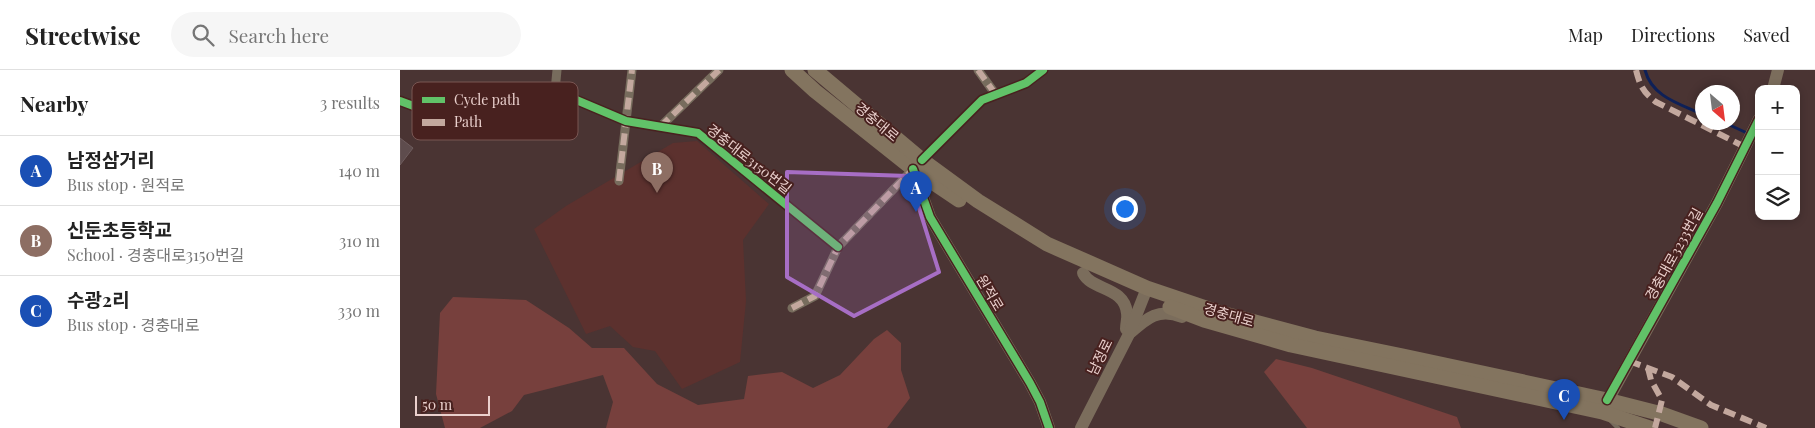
<!DOCTYPE html>
<html lang="en">
<head>
<meta charset="utf-8">
<style>
	body { margin:0; font-family:"Playfair Display","Noto Sans KR",serif; background:#f6f6f6; color:#222 }
	.controls { position:absolute; right:15px; top:15px; display:grid; overflow:hidden; border-radius:10px; box-shadow:0 2px 8px #0003 }
	.controls button { width:45px; height:45px; display:grid; place-items:center; padding:0; border:0; border-bottom:1px solid #e0e0e0; background:#fff; color:#222; font:25px sans-serif }
	.compass { position:absolute; left:1295px; top:15px; width:45px; height:45px; border-radius:50%; background:#fff; box-shadow:0 2px 8px #0003; rotate:152deg }
	.scale { position:absolute; left:15px; bottom:12px; width:75px; box-sizing:border-box; padding-left:5px; border:2px solid #ead0cd; border-top:0; font-size:14px; line-height:18px; white-space:nowrap; color:#ead0cd; -webkit-text-stroke:4px #48211f; paint-order:stroke }
	.you { position:absolute; left:724px; top:138px; width:18px; height:18px; margin:-12px; border:4px solid #fff; border-radius:50%; background:#1a73e8; box-shadow:0 0 0 8px #1a73e833 }
	.badge { display:grid; place-items:center; width:32px; height:32px; border-radius:50%; background:#ea580c; color:#fff; font-size:16px; font-weight:700 }
	.pin { position:absolute; translate:-50% -41px; filter:drop-shadow(0 1px 2px #0008) }
	.pin::after { content:''; position:absolute; top:26px; width:18px; height:15px; background:inherit; clip-path:polygon(0 0,100% 0,50% 100%) }
	.list { margin:0; padding:0; list-style:none }
	h2 { display:flex; justify-content:space-between; align-items:center; height:65px; margin:0; padding:0 20px; font-size:21px }
	h2 small { font-size:16px; font-weight:400; color:#767676 }
	.list li { display:grid; grid-template-columns:32px 1fr auto; gap:15px; align-items:center; box-sizing:border-box; height:70px; padding:0 20px; border-top:1px solid #e0e0e0 }
	.list b { display:block; font-size:19px; white-space:nowrap }
	.list p { margin:0; font-size:16px; white-space:nowrap; color:#767676 }
	.list em { font-size:16px; font-style:normal; color:#767676 }
	.icon { flex:none; width:28px; height:28px; fill:none; stroke:currentColor; stroke-width:2; stroke-linecap:round; stroke-linejoin:round }
	.map { position:relative; flex:none; width:1415px; height:358px; overflow:hidden }
	header { display:flex; align-items:center; gap:30px; box-sizing:border-box; height:70px; padding:0 25px; background:#fff; border-bottom:1px solid #e0e0e0 }
	header strong { font-size:24px }
	nav { display:flex; gap:28px; margin-inline-start:auto; font-size:18px }
	.search { width:350px; height:45px; background:#f6f6f6; display:flex; align-items:center; gap:12px; box-sizing:border-box; padding:0 18px; border-radius:28px; color:#767676; font-size:19px }
	main { display:flex }
	aside { flex:1; background:#fff }
	.map>svg:first-child { display:block }
	.built { fill:#5c312e }
	.green { fill:#77403d }
	.lines { fill:none; stroke-linecap:round; stroke-linejoin:round }
	.stream { stroke:#0e2057; stroke-width:3 }
	.building { fill:#5e4c4d; stroke:#6f5d5e }
	.lane { stroke:#776c5d; stroke-width:4.5 }
	.street { stroke:#776c5d; stroke-width:9 }
	.secondary { stroke:#7b6d5c; stroke-width:12 }
	.primary { stroke:#83745f; stroke-width:15 }
	.quiet { stroke:#c3a89e; stroke-width:6; stroke-dasharray:12 6; stroke-linecap:butt }
	.cycleway-casing { stroke:#48211f; stroke-width:11 }
	.cycleway { stroke:#61c268; stroke-width:8 }
	.marked { fill:#a76ec5; fill-opacity:0.2; stroke:#a76ec5; stroke-width:4; stroke-linejoin:round }
	.labels { text-anchor:middle; stroke-width:4; stroke-linejoin:round; paint-order:stroke }
	.street-label { font-size:14px; fill:#ead0cd; stroke:#48211f }
	.key { fill:#48211f; stroke:#795653; stroke-width:1 }
	.key-label { font-size:14px; fill:#ead0cd }
</style>
</head>
<body>
<header>
<strong>Streetwise</strong>
<div class="search"><svg class="icon" aria-label="search" viewBox="0 0 24 24"><circle cx="10" cy="10" r="6"/><path d="M15 15l6 6"/></svg>Search here</div>
<nav><a>Map</a><a>Directions</a><a>Saved</a></nav>
</header>
<main>
<aside>
<h2>Nearby<small>3 results</small></h2>
<ul class="list">
<li><span class="badge" style="background:#1a4fb4">A</span><div><b>남정삼거리</b><p>Bus stop · 원적로</p></div><em>140 m</em></li>
<li><span class="badge" style="background:#8d6e63">B</span><div><b>신둔초등학교</b><p>School · 경충대로3150번길</p></div><em>310 m</em></li>
<li><span class="badge" style="background:#1a4fb4">C</span><div><b>수광2리</b><p>Bus stop · 경충대로</p></div><em>330 m</em></li>
</ul>
</aside>
<div class="map">
<svg width="1415" height="358" viewBox="0 0 1415 358">
	<rect width="100%" height="100%" fill="#4a3433"/>
	<path class="built" d="M297,71L369,134L343,170L346,231L340,292L282,319L255,281L233,277L210,256L186,264L134,159L166,136L273,73Z"/>
	<g class="green">
		<path d="M53,227L126,230L169,258L192,278H224L257,314L298,335L344,329L348,306L382,302L413,318L440,305L474,269L487,260L501,273V300L510,328L487,358H206L213,332L203,305L124,325L112,341L80,358H45L36,324L40,243Z"/>
		<path d="M876,289L912,298L1057,347L1061,358H907L864,302Z"/>
	</g>
	<g class="lines">
		<g class="stream">
			<path d="M1245,0C1252,27 1280,34 1302,44"/>
			<path d="M1323,52L1347,63"/>
		</g>
	</g>
	<path class="building" d="M0,68L13,78L0,95Z"/>
	<g class="lines">
		<path class="lane" d="M1210,350L1218,358"/>
		<g class="street">
			<path d="M578,0L596,25"/>
			<path d="M155,21L157,0"/>
			<path d="M0,31L27,41L37,42L103,28L155,21L226,51L298,63L438,177"/>
			<path d="M260,57L319,0"/>
			<path d="M522,90L582,30L626,13L643,0"/>
			<path d="M219,111L232,0"/>
			<path d="M392,238L415,226L438,177L513,99"/>
		</g>
		<g class="secondary">
			<path d="M1373,19L1378,0"/>
			<path d="M517,95L513,99L530,147L630,313L640,332L649,358"/>
			<path d="M683,203C692,221 724,216 727,243C728,248 726,253 726,259"/>
			<path d="M729,264C746,249 758,237 782,247"/>
			<path d="M1204,337L1317,133L1359,49"/>
			<path d="M681,358L728,266L747,218"/>
		</g>
		<g class="primary">
			<path d="M392,0L415,21L513,99L559,130"/>
			<path d="M415,0L522,90L578,131L647,174L747,218L821,243L915,268L1003,286L1207,330L1262,344L1301,358"/>
			<path d="M770,237L804,250L891,275L1202,342L1250,358"/>
		</g>
		<g class="quiet">
			<path d="M578,0L596,25"/>
			<path d="M1236,0C1240,16 1243,22 1256,32L1345,77"/>
			<path d="M260,57L319,0"/>
			<path d="M219,111L232,0"/>
			<path d="M392,238L415,226L438,177L513,99"/>
			<path d="M1229,291L1272,307L1311,335L1366,358"/>
			<path d="M1248,298L1251,310L1262,330L1255,358"/>
		</g>
		<defs>
			<g id="cycleway">
				<path d="M0,31L27,41L37,42L103,28L155,21L226,51L298,63L438,177"/>
				<path d="M522,90L582,30L626,13L643,0"/>
				<path d="M513,99L530,147L630,313L640,332L649,358"/>
				<path d="M1207,330L1317,133L1359,49"/>
			</g>
		</defs>
		<use href="#cycleway" class="cycleway-casing"/>
		<use href="#cycleway" class="cycleway"/>
	</g>
	<path class="marked" d="M387,102L509,106L539,202L454,246L387,207Z"/>
	<g class="labels">
		<g class="street-label">
			<text transform="translate(477 52) rotate(40)" y="5">경충대로</text>
			<text transform="translate(349 89) rotate(38)" y="5">경충대로3150번길</text>
			<text transform="translate(1274 184) rotate(-61)" y="5">경충대로3233번길</text>
			<text transform="translate(590 223) rotate(59)" y="5">원적로</text>
			<text transform="translate(829 245) rotate(16)" y="5">경충대로</text>
			<text transform="translate(700 287) rotate(-64)" y="5">남정로</text>
		</g>
	</g>
	<rect x="12" y="12" width="166" height="58" rx="8" class="key"/>
	<rect x="22" y="27" width="23" height="6" fill="#61c268"/>
	<rect x="22" y="49" width="23" height="7" fill="#c3a89e"/>
	<g class="key-label">
		<text x="54" y="35">Cycle path</text>
		<text x="54" y="57">Path</text>
	</g>
</svg>
<div class="controls">
<button>+</button>
<button>−</button>
<button><svg class="icon" aria-label="layers" viewBox="0 0 24 24"><path d="M12 4l9 5-9 5-9-5zM3 14l9 5 9-5"/></svg></button>
</div>
<svg class="compass" viewBox="-18 -18 36 36"><path d="M0-13l5 13h-10z" fill="#e53935"/><path d="M0 13l5-13h-10z" fill="#767676"/></svg>
<div class="scale">50 m</div>
<div class="you"></div>
<div class="pin badge" style="left:516px;top:142px;background:#1a4fb4">A</div>
<div class="pin badge" style="left:257px;top:123px;background:#8d6e63">B</div>
<div class="pin badge" style="left:1164px;top:350px;background:#1a4fb4">C</div>
</div>
</main>
</body>
</html>
